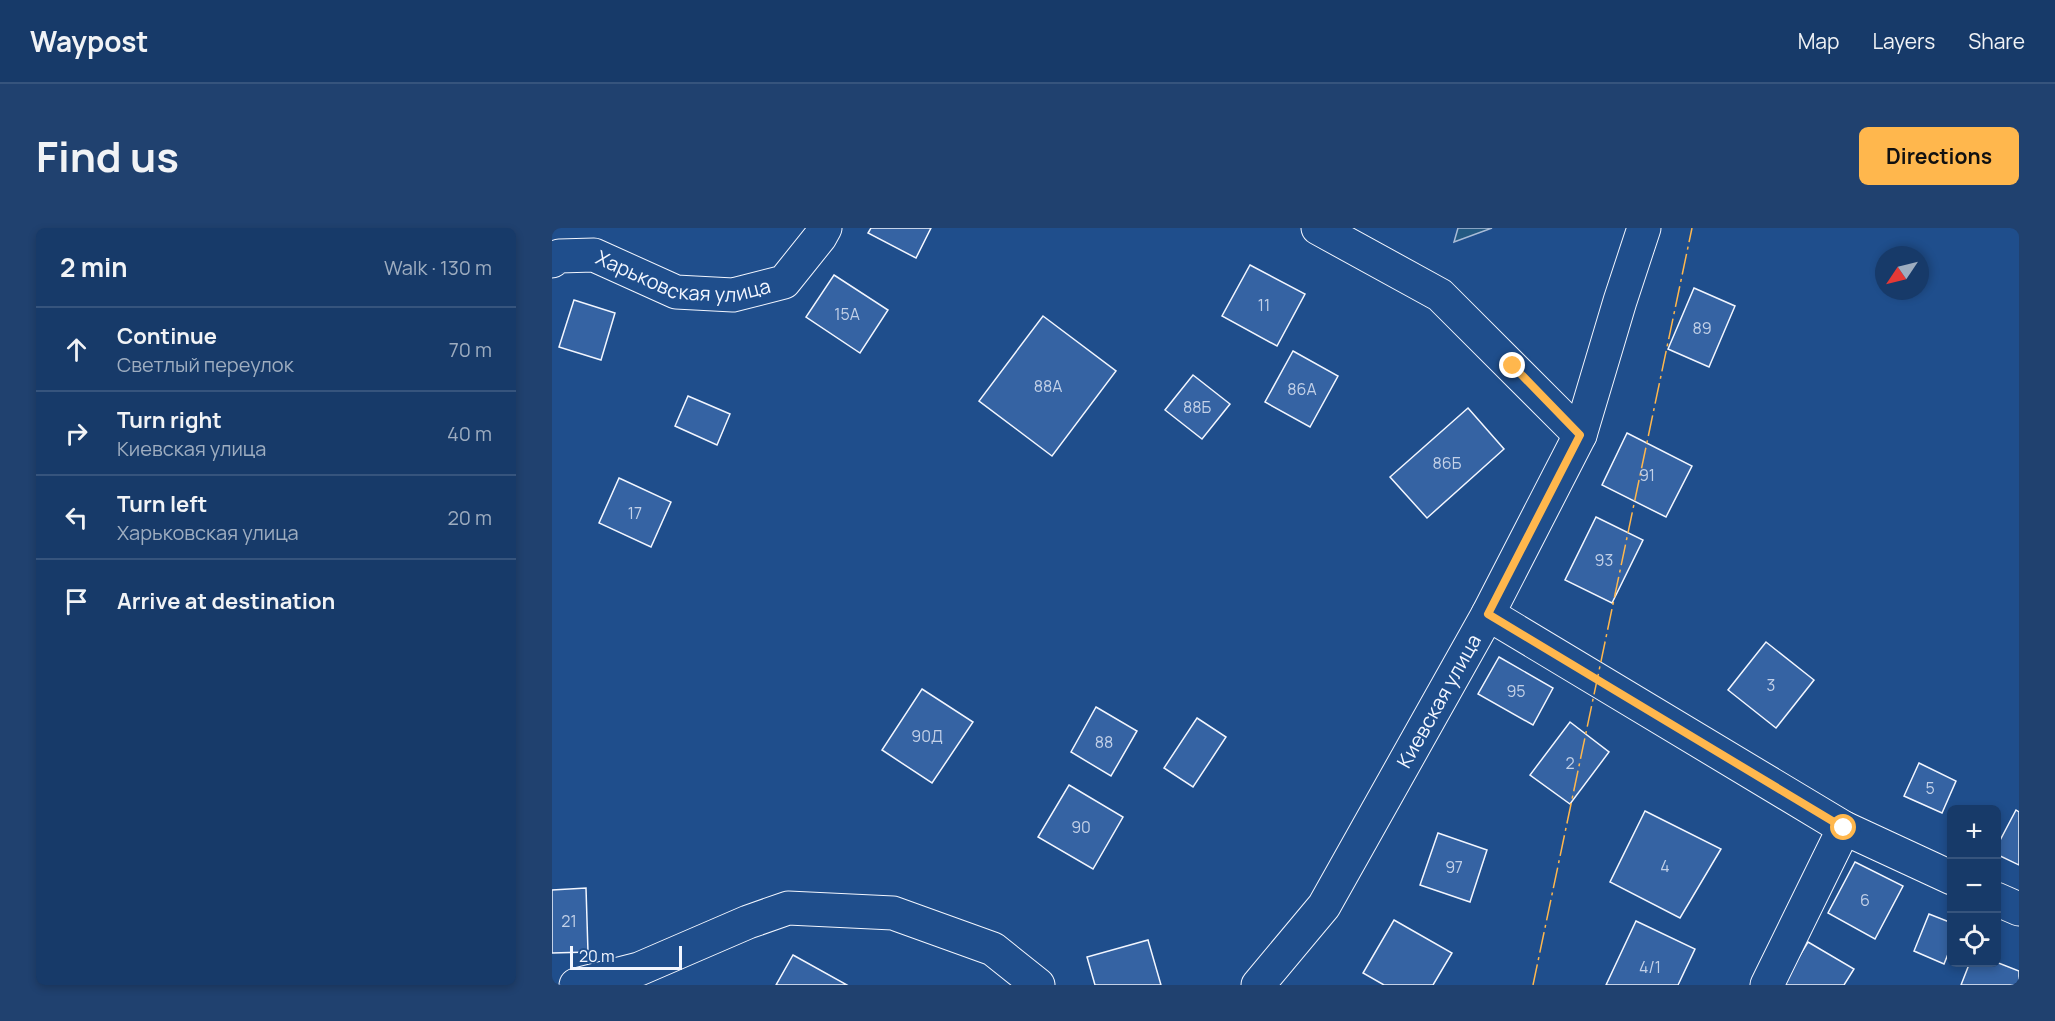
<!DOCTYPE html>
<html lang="en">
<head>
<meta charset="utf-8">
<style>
	body { margin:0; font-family:Manrope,sans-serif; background:#20416f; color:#f1f3f6 }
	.controls { position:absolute; right:18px; bottom:18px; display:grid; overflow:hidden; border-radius:9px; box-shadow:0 3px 9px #0003 }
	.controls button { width:54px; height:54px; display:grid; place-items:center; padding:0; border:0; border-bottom:2px solid #36547d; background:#173a69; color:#f1f3f6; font:30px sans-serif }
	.compass { position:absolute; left:1323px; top:18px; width:54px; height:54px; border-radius:50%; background:#173a69; box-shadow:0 3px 9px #0003; rotate:235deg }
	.scale { position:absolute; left:18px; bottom:15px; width:112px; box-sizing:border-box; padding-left:6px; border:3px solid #f2f6ff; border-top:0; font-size:16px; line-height:21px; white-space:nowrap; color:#f2f6ff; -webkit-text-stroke:4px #1f4e8c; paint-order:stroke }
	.stop { position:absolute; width:18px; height:18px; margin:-14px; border:4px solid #ffb74d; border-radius:50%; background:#fff }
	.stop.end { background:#ffb74d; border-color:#fff; box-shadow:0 2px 6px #0008 }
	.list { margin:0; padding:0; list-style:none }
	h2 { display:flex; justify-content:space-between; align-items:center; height:78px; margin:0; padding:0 24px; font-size:26px }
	h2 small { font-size:20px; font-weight:400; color:#9eadc0 }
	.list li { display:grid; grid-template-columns:39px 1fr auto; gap:18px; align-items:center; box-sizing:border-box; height:84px; padding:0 24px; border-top:2px solid #36547d }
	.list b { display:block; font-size:22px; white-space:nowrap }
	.list p { margin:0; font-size:20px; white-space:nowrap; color:#9eadc0 }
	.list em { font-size:20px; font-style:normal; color:#9eadc0 }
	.icon { flex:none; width:33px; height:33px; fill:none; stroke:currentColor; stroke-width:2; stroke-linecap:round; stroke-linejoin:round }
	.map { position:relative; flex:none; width:1467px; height:757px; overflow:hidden; border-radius:9px }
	header { display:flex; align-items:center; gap:36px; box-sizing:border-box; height:84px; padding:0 30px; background:#173a69; border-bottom:2px solid #36547d }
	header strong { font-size:28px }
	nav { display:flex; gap:33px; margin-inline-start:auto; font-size:21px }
	.intro { display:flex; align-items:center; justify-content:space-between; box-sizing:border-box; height:144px; padding:0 36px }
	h1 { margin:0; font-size:42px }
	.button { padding:15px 27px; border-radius:9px; background:#ffb74d; color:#111; font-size:21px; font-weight:700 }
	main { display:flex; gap:36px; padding:0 36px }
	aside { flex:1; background:#173a69; border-radius:9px; box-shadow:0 3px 9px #0003 }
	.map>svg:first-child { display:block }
	.green { fill:#245a82; stroke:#a8bbd7; stroke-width:1.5 }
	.building { fill:#3563a3; stroke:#f2f6ff; stroke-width:1.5 }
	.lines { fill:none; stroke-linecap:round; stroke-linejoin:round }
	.minor-casing { stroke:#f2f6ff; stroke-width:35 }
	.minor { stroke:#1f4e8c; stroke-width:33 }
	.power { stroke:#ffb74d; stroke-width:1.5; stroke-dasharray:21 4.5 3 4.5; stroke-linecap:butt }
	.route { stroke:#ffb74d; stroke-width:8 }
	.labels { text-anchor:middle; stroke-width:4.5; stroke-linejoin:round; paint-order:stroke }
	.number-label { font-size:16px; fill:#c3d1e8 }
	.street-label { font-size:20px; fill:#f2f6ff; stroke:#1f4e8c }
</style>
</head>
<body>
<header>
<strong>Waypost</strong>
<nav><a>Map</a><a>Layers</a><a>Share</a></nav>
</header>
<div class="intro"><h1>Find us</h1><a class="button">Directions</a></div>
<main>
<aside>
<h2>2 min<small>Walk · 130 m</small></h2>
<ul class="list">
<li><svg class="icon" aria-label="ahead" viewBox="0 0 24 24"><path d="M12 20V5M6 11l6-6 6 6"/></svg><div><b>Continue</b><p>Светлый переулок</p></div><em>70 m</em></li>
<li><svg class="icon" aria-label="right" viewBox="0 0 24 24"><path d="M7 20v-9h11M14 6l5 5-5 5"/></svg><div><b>Turn right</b><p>Киевская улица</p></div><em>40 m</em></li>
<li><svg class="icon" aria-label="left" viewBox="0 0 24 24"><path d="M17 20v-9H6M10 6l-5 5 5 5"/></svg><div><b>Turn left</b><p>Харьковская улица</p></div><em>20 m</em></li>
<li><svg class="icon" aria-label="arrive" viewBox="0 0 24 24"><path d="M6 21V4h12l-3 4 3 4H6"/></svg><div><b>Arrive at destination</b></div></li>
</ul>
</aside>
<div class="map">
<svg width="1467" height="757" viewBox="0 0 1467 757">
	<rect width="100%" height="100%" fill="#1f4e8c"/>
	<path class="green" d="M906,0H940L902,14Z"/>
	<g class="building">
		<path d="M319,0H379L364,30L316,5Z"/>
		<path d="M698,37L753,66L725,118L670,88Z"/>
		<path d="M282,47L336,82L308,125L254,89Z"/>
		<path d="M1142,60L1183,78L1157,139L1116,121Z"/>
		<path d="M22,72L63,85L49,132L7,119Z"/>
		<path d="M491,88L564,143L500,228L427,173Z"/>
		<path d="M741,123L786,148L758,199L713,174Z"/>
		<path d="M641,147L678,176L650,211L613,182Z"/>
		<path d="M136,168L178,186L165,217L123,198Z"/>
		<path d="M916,180L952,221L875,290L838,249Z"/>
		<path d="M1075,205L1140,238L1114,289L1050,257Z"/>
		<path d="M67,250L119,274L99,319L47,295Z"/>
		<path d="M1044,289L1091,312L1060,375L1013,352Z"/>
		<path d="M1214,414L1262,452L1224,500L1176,462Z"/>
		<path d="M947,429L1001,460L981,497L926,466Z"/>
		<path d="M370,461L421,494L380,555L330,522Z"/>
		<path d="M544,479L585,503L559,548L519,524Z"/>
		<path d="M645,490L674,509L641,559L612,540Z"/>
		<path d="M1018,494L1057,524L1018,576L978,547Z"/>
		<path d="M1367,535L1404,553L1390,585L1352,568Z"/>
		<path d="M517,557L571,589L541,641L486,609Z"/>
		<path d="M1464,582L1467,584V637L1444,626V620Z"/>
		<path d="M1093,583L1169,621L1128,690L1058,654Z"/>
		<path d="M886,605L935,622L918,674L868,657Z"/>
		<path d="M1303,634L1351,658L1323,711L1276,685Z"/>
		<path d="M34,660L36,724L0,725V662Z"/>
		<path d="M1377,686L1400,695V716L1392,736L1362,723Z"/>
		<path d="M842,692L900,725L881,757H832L811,745Z"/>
		<path d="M1084,693L1143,721L1126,757H1054Z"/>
		<path d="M596,712L609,757H543L535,729Z"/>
		<path d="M1256,714L1302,741L1292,757H1234L1231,755Z"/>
		<path d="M241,727L295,757H224Z"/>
		<path d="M1418,734H1444L1467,743V757H1409Z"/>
	</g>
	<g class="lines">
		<defs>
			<g id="minor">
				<path d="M766,0L888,67L1028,207"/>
				<path id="s1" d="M0,33L7,28L42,27L124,64L181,67L232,54L268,9L273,0"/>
				<path d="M936,386L1292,600L1400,650"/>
				<path d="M1444,671L1467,681"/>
				<path d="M24,757L87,741L196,694L236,680L341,685L441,721L486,757"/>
				<path id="s2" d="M706,757L772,678L936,386L1028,207L1068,73L1092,0"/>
				<path d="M1215,757L1292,600"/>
			</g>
		</defs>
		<use href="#minor" class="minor-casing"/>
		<use href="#minor" class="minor"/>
		<path class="power" d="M981,757L1140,0"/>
	</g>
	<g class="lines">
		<path class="route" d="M961,138L1028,207L936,386L1292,600"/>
	</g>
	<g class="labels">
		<g class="number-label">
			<text x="712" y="83">11</text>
			<text x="295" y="92">15А</text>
			<text x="1150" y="106">89</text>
			<text x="496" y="164">88А</text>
			<text x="750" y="167">86А</text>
			<text x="645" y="185">88Б</text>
			<text x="895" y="241">86Б</text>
			<text x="1095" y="253">91</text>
			<text x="83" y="291">17</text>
			<text x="1052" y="338">93</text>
			<text x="1219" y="463">3</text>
			<text x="964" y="469">95</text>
			<text x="375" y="514">90Д</text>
			<text x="552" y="520">88</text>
			<text x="1018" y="541">2</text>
			<text x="1378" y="566">5</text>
			<text x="529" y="605">90</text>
			<text x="1113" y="644">4</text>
			<text x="902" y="645">97</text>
			<text x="1313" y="678">6</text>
			<text x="17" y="699">21</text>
			<text x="1098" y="745">4/1</text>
		</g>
		<g class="street-label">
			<text dy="7" stroke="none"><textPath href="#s1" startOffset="138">Харьковская улица</textPath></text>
			<text dy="7" stroke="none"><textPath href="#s2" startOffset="338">Киевская улица</textPath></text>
		</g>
	</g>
</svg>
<div class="controls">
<button>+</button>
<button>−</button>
<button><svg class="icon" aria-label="locate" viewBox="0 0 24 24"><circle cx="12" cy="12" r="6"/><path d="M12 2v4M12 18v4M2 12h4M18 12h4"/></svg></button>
</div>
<svg class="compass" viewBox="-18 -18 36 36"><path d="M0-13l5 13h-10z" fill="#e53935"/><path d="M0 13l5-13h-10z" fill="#9eadc0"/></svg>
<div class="scale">20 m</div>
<div class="stop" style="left:1292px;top:600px"></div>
<div class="stop end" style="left:961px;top:138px"></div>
</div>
</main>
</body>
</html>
